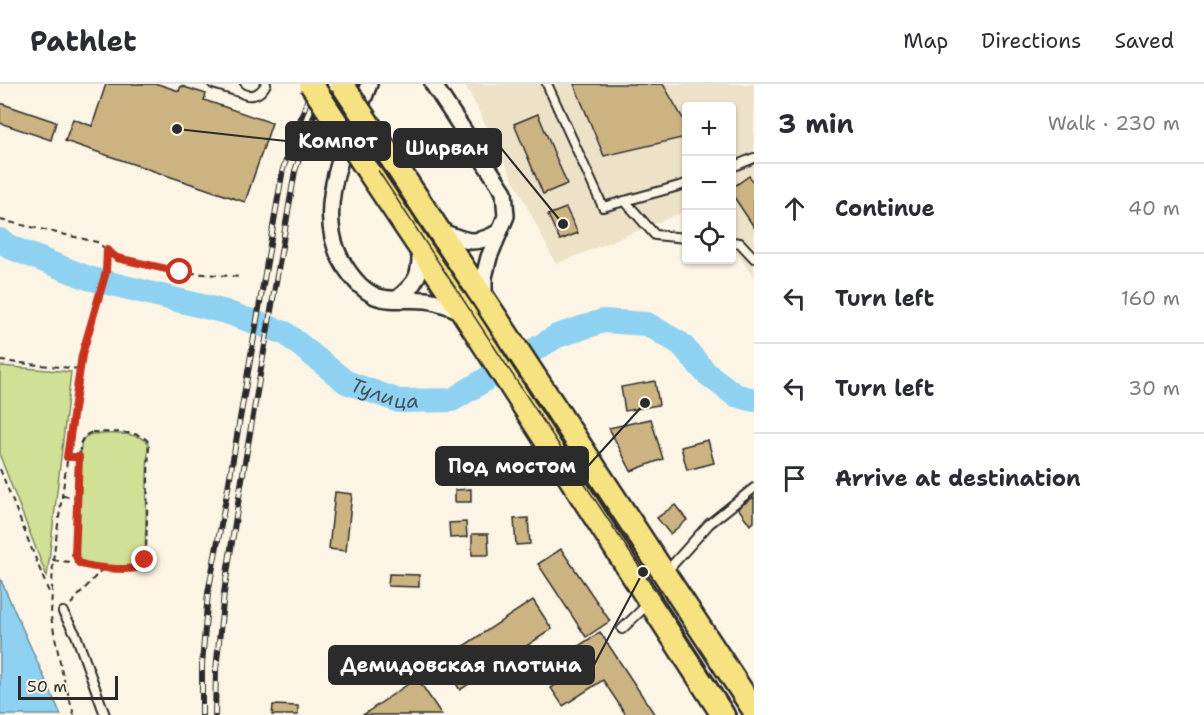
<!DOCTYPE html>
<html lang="en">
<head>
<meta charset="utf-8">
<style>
	body { margin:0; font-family:"Shantell Sans",sans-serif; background:#f2f2f3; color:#2b2b33 }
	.controls { position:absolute; right:18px; top:18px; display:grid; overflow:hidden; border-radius:6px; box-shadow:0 2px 4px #0004 }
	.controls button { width:54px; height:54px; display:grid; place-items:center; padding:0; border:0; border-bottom:2px solid #e1e1e2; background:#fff; color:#2b2b33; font:30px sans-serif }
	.scale { position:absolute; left:18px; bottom:15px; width:100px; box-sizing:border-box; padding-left:6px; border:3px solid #2b2b2b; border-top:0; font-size:16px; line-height:21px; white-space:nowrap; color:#2b2b2b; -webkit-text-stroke:4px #fcf5e5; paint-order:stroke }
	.stop { position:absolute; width:18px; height:18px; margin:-14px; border:4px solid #c8321e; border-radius:50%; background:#fff }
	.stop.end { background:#c8321e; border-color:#fff; box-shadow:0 2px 6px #0008 }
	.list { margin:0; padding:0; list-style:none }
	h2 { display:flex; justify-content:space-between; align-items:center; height:78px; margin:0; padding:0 24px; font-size:26px }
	h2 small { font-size:20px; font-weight:400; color:#7c7c81 }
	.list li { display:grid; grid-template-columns:39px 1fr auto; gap:18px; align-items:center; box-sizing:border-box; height:90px; padding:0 24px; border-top:2px solid #e1e1e2 }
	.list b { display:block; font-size:22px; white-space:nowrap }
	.list em { font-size:20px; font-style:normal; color:#7c7c81 }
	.icon { flex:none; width:33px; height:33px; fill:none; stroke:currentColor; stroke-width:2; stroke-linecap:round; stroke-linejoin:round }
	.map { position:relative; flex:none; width:754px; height:631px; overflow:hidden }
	header { display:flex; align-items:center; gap:36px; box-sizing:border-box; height:84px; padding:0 30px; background:#fff; border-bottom:2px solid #e1e1e2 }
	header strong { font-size:28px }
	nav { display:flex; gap:33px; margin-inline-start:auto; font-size:21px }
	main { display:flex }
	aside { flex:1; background:#fff }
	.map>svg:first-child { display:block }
	.built { fill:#ede1c7 }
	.green { fill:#d0e094; stroke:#7e8660; stroke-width:1.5 }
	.water { fill:#8fd1f0; stroke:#678fa1; stroke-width:1.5 }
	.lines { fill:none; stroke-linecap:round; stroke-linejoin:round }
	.river { stroke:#8fd1f0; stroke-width:24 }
	.building { fill:#cbb382; stroke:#2b2b2b; stroke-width:1.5 }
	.lane-casing { stroke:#2b2b2b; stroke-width:12 }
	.street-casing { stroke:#2b2b2b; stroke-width:20 }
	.primary-casing { stroke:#2b2b2b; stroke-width:27 }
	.path { stroke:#2b2b2b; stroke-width:2; stroke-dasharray:6 4.5; stroke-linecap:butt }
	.lane { stroke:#fcf5e5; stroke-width:8 }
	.street { stroke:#fcf5e5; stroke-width:15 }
	.primary { stroke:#f7e281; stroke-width:22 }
	.tram { stroke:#2b2b2b; stroke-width:1.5 }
	.rail-casing { stroke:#2b2b2b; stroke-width:6 }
	.rail { stroke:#fcf5e5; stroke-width:4; stroke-dasharray:11; stroke-linecap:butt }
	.primary-bridge-casing { stroke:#2b2b2b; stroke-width:27; stroke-linecap:butt }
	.primary-bridge { stroke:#f7e281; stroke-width:22 }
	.route { stroke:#c8321e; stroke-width:8 }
	.labels { text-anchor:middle; stroke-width:6; stroke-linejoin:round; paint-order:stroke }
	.water-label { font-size:20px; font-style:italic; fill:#44545c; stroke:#fcf5e5 }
	.leader { fill:none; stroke:#2b2b2b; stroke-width:2 }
	.callout-dot { fill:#2b2b2b; stroke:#fcf5e5; stroke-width:2 }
	.callout { fill:#2b2b2b; stroke:#2b2b2b; stroke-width:2 }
	.callout-label { font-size:20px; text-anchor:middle; font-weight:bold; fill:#fff }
</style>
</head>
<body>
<header>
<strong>Pathlet</strong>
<nav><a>Map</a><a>Directions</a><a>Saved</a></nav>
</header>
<main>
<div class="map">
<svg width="754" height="631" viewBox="0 0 754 631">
	<rect width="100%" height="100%" fill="#fcf5e5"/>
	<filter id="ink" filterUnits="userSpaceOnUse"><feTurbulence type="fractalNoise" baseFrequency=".0167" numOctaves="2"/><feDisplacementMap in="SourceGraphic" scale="12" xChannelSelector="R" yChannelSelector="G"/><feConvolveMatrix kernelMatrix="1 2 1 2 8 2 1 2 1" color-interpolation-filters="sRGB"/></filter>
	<g filter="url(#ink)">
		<path class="built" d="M465,0H754V194L732,162V22H686V127L556,180Z"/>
		<g class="green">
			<path d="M0,282L71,288L47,493L0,372Z"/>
			<path d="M92,350C107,350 139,347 148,359L145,471L142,479L139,482C126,485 85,485 78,474L81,360L85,353Z"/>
		</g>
		<path class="water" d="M0,494L61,631H0Z"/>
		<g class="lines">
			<path class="river" id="s1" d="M0,156L12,164L88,194L226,228L285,249L346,298L399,317L452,316L557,252L603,237L647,240L681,260L706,289L735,311L754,316"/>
		</g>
		<g class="building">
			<path d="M106,0H158L179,7L181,2L206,10L204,16L272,39L245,118L65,57L73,35L92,42Z"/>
			<path d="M574,0H663L686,40V53L604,72Z"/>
			<path d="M0,19L56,38L51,56L0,39Z"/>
			<path d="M538,30L567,100L543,110L514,40Z"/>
			<path d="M749,92L754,99V143L732,110V104Z"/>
			<path d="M566,124L578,149L560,156L548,131Z"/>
			<path d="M655,297L659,321L625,327L621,303Z"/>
			<path d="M651,335L663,375L631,387L609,344Z"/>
			<path d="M708,356L714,379L687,386L681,363Z"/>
			<path d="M471,405V418H455V406Z"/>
			<path d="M335,408L352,410L346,467L329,465Z"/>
			<path d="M754,413V438L750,441L738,424Z"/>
			<path d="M675,421L687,436L670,450L657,434Z"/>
			<path d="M528,434L530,460L516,461L514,435Z"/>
			<path d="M466,438L467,453L450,454L449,439Z"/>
			<path d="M472,450H488L489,471H472Z"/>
			<path d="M561,465L610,537L586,553L538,480Z"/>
			<path d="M389,490L419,491V503L388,502Z"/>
			<path d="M533,516L552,545L460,606L441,577Z"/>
			<path d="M600,548L655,631H626L603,596L563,622L551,604L589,579L577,563Z"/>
			<path d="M417,594L442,631H363Z"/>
			<path d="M273,621L298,622V631H272Z"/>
		</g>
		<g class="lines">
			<defs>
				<g id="lane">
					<path d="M213,0L239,8"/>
					<path d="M234,0C242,15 258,15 266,0"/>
					<path d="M547,0L603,123L686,100"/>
					<path d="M732,83L754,74"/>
					<path d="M625,117L655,151L686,154"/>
					<path d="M732,158L740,159L754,174"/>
					<path d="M667,487L709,440L754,404"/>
					<path d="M63,528L76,551L105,631"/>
					<path d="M622,545L649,519"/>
				</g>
				<g id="street">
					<path d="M369,0C348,57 307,131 348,187C356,198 363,206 375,212C390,218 410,214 426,216C438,217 449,222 461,227"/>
					<path d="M433,0L504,108L506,132L489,173L484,193V214"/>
					<path d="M438,146C464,157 474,163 499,148"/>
					<path d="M397,215C417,199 421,191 420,165"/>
				</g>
				<g id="primary">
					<path d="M389,71L754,626"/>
					<path d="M367,85L463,228L723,631"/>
				</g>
			</defs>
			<use href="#lane" class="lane-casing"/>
			<use href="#street" class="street-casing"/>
			<use href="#primary" class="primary-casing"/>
			<g class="path">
				<path d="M0,136L97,158L117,174L180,188L241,193"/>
				<path d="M0,277L80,285"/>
				<path d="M92,348C107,349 142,345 149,359L146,471L143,480L139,483C125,486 85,487 76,475L80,360L84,352Z"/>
				<path d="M67,373H79"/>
				<path d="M0,385L50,511"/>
				<path d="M63,412L79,414"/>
				<path d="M53,476L79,479"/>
				<path d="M71,520L103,484"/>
				<path d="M74,631L62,588L51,533L53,476L82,271L101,209L106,188L107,166"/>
			</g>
			<use href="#lane" class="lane"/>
			<use href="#street" class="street"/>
			<use href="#primary" class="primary"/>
			<path class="tram" d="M321,0L737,631"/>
			<defs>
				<g id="rail">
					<path d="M202,631V580L208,509L228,404L283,85L313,0"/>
					<path d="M215,631L216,586L224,509L240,407L295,87L325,0"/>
				</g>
			</defs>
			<use href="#rail" class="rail-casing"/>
			<use href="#rail" class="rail"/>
			<defs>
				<g id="primary-bridge">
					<path d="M311,0L367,85"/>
					<path d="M342,0L389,71"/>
				</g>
			</defs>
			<use href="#primary-bridge" class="primary-bridge-casing"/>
			<use href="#primary-bridge" class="primary-bridge"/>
		</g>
	</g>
	<g class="lines" filter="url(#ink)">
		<path class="route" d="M145,476C143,480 143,481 139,483C129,487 89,484 79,479L75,470L79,373H67L82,271L106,188L107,166L117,174L180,188"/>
	</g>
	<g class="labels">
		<g class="water-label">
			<text dy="7" stroke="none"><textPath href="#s1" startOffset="420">Тулица</textPath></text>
		</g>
	</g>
	<path class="leader" d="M177 45L286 57M563 140L501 64M645 319L588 382M643 488L594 581"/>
	<g class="callout-dot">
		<circle cx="177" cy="45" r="6"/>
		<circle cx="563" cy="140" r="6"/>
		<circle cx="645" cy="319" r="6"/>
		<circle cx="643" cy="488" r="6"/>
	</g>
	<g class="callout">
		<rect x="286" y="38" width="104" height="38" rx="6"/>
		<rect x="394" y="45" width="107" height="38" rx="6"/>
		<rect x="436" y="363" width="152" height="38" rx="6"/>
		<rect x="329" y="562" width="265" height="38" rx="6"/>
	</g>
	<g class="callout-label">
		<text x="338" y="64">Компот</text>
		<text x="447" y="71">Ширван</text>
		<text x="512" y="389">Под мостом</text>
		<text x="461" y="588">Демидовская плотина</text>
	</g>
</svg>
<div class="controls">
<button>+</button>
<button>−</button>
<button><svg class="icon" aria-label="locate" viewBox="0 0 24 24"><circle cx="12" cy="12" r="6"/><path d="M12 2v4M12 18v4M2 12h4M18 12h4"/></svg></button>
</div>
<div class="scale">50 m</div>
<div class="stop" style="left:180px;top:188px"></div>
<div class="stop end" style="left:145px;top:476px"></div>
</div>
<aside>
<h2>3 min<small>Walk · 230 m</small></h2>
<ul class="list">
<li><svg class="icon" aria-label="ahead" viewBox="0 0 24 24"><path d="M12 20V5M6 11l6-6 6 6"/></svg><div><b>Continue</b></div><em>40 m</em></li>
<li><svg class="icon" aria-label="left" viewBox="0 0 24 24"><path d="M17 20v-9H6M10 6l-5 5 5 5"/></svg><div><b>Turn left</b></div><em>160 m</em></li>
<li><svg class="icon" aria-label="left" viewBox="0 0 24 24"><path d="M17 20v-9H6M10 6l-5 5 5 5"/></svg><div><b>Turn left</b></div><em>30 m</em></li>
<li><svg class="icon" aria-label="arrive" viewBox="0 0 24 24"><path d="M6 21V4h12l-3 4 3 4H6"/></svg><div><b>Arrive at destination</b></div></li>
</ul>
</aside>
</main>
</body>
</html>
